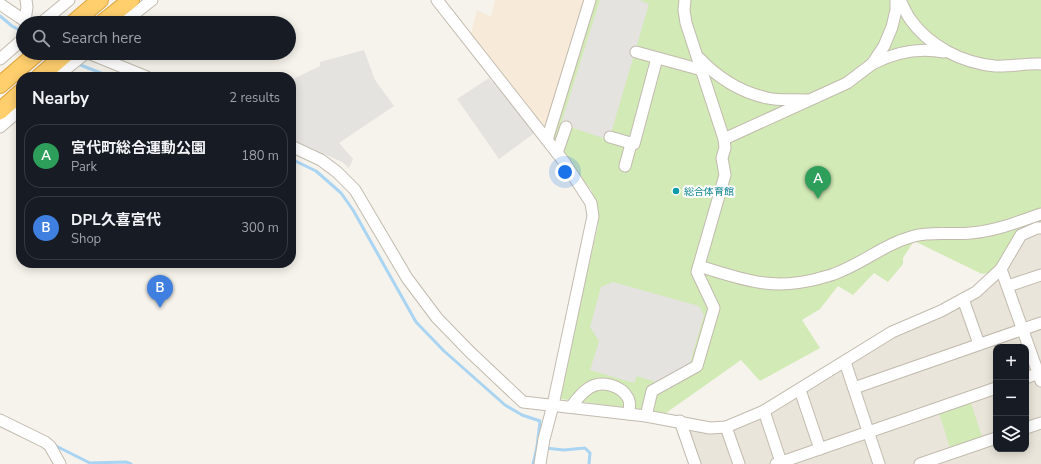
<!DOCTYPE html>
<html lang="en">
<head>
<meta charset="utf-8">
<style>
	body { margin:0; font-family:"Nunito Sans","Noto Sans JP",sans-serif; background:#242831; color:#f1f3f6 }
	.controls { position:absolute; right:12px; bottom:12px; display:grid; overflow:hidden; border-radius:8px; box-shadow:0 2px 10px #0003 }
	.controls button { width:36px; height:36px; display:grid; place-items:center; padding:0; border:0; border-bottom:1px solid #363941; background:#171b24; color:#f1f3f6; font:20px sans-serif }
	.you { position:absolute; left:565px; top:172px; width:14px; height:14px; margin:-10px; border:3px solid #fff; border-radius:50%; background:#1a73e8; box-shadow:0 0 0 6px #1a73e833 }
	.badge { display:grid; place-items:center; width:26px; height:26px; border-radius:50%; background:#0b8043; color:#fff; font-size:13px; font-weight:700 }
	.pin { position:absolute; translate:-50% -33px; filter:drop-shadow(0 1px 2px #0008) }
	.pin::after { content:''; position:absolute; top:21px; width:14px; height:12px; background:inherit; clip-path:polygon(0 0,100% 0,50% 100%) }
	.list { margin:0; padding:0; list-style:none }
	h2 { display:flex; justify-content:space-between; align-items:center; height:52px; margin:0; padding:0 16px; font-size:17px }
	h2 small { font-size:13px; font-weight:400; color:#9ea1a6 }
	.list li { display:grid; grid-template-columns:26px 1fr auto; gap:12px; align-items:center; box-sizing:border-box; height:64px; margin:0 8px 8px; padding:0 8px; border:1px solid #363941; border-radius:16px }
	.list b { display:block; font-size:15px; white-space:nowrap }
	.list p { margin:0; font-size:13px; white-space:nowrap; color:#9ea1a6 }
	.list em { font-size:13px; font-style:normal; color:#9ea1a6 }
	.icon { flex:none; width:22px; height:22px; fill:none; stroke:currentColor; stroke-width:2; stroke-linecap:round; stroke-linejoin:round }
	.map { position:relative; flex:none; width:1041px; height:464px; overflow:hidden }
	.search { position:absolute; background:#171b24; box-shadow:0 2px 10px #0003; left:16px; top:16px; width:280px; height:44px; display:flex; align-items:center; gap:10px; box-sizing:border-box; padding:0 14px; border-radius:22px; color:#9ea1a6; font-size:15px }
	.panel { position:absolute; background:#171b24; box-shadow:0 2px 10px #0003; left:16px; top:72px; width:280px; height:196px; border-radius:16px }
	.map>svg:first-child { display:block }
	.residential { fill:#eae5da; fill-rule:evenodd }
	.commercial { fill:#f7ead8 }
	.green { fill:#d2eab5 }
	.parking { fill:#e5e3e0 }
	.lines { fill:none; stroke-linecap:round; stroke-linejoin:round }
	.stream { stroke:#a9d4f2; stroke-width:3 }
	.minor-casing { stroke:#c2bbae; stroke-width:13 }
	.highway-casing { stroke:#e0a43c; stroke-width:18 }
	.minor { stroke:#fff; stroke-width:11 }
	.highway { stroke:#ffcf6e; stroke-width:16 }
	.culture-dot { fill:#0f9aa8; stroke:#fff; stroke-width:1.5 }
	.labels { text-anchor:middle; stroke-width:4; stroke-linejoin:round; paint-order:stroke }
	.culture-label { font-size:10px; fill:#0d838f; stroke:#fff; text-anchor:start }
</style>
</head>
<body>
<div class="map">
<svg width="1041" height="464" viewBox="0 0 1041 464">
	<rect width="100%" height="100%" fill="#f6f3ec"/>
	<path class="residential" d="M1041,224V464H688L672,417L724,425L745,417L968,293L993,272L1019,231ZM996,347H1026V449H996Z"/>
	<path class="commercial" d="M495,0H585L545,130L471,34L477,10L491,17Z"/>
	<g class="green">
		<path d="M594,0H1041V224H1037L993,272L982,274L914,241L903,258V264L888,282L874,273L853,295L838,286L820,309L802,320L820,348L760,381L741,360L666,413L561,399L559,395L598,225V207L591,190L551,139Z"/>
		<path d="M971,403L983,440L951,451L939,413Z"/>
	</g>
	<g class="parking">
		<path d="M600,0H640L649,4L609,140L561,124Z"/>
		<path d="M364,50L375,80L394,106L339,143L353,159L349,168L342,162L291,139V80L320,66V62Z"/>
		<path d="M489,78L536,132L499,159L457,99Z"/>
		<path d="M613,282L699,306L704,315L689,366L659,383L637,376L634,383L590,370L599,341L590,327L601,287Z"/>
	</g>
	<g class="lines">
		<g class="stream">
			<path d="M0,16L12,26L23,32"/>
			<path d="M78,64L111,77"/>
			<path d="M291,159L316,171L341,193L353,210L416,322L444,351L505,405L522,415L540,421L537,447L540,448"/>
			<path d="M52,444L90,463L126,462L131,464"/>
			<path d="M545,448L564,450L585,448L590,453L589,464"/>
			<path d="M533,464L537,447"/>
		</g>
		<defs>
			<g id="minor">
				<path d="M437,0L565,163L591,203L593,216L553,405L544,439L540,464"/>
				<path d="M900,0C903,6 906,13 910,19C929,46 962,63 995,66C1010,67 1026,63 1041,64"/>
				<path d="M0,4L28,23"/>
				<path d="M25,21L27,7L26,0"/>
				<path d="M41,23L69,0"/>
				<path d="M123,23L152,0"/>
				<path d="M636,52L702,70"/>
				<path d="M88,53L147,77"/>
				<path d="M699,58C718,78 740,92 767,98C780,101 795,99 807,100"/>
				<path d="M0,59L23,39"/>
				<path d="M872,64C895,52 918,47 944,52"/>
				<path d="M56,77L86,53"/>
				<path d="M0,127L21,109"/>
				<path d="M610,137L634,144L657,58"/>
				<path d="M724,139L847,83L872,64L884,46L892,27L896,10V0"/>
				<path d="M547,140L590,0"/>
				<path d="M291,146L321,160L337,172L355,190L407,278L437,318L470,352L523,402L646,416L710,428L726,427L764,411L892,332L941,311L976,292L1001,269L1021,235L1037,228H1041"/>
				<path d="M557,153L566,127"/>
				<path d="M625,166L631,144"/>
				<path d="M699,266C742,279 771,291 817,279C823,277 829,276 834,274C862,264 884,244 914,236C932,231 952,235 971,233C995,231 1018,222 1041,214"/>
				<path d="M1001,269L1041,381"/>
				<path d="M1008,286L1041,275"/>
				<path d="M963,299L979,344"/>
				<path d="M845,362L879,464"/>
				<path d="M1026,378L1041,372"/>
				<path d="M854,388L1041,323"/>
				<path d="M800,390L820,449"/>
				<path d="M571,407C576,400 581,393 589,388C601,380 621,385 628,398C631,403 629,409 629,414"/>
				<path d="M764,411L781,462"/>
				<path d="M646,416L652,391L697,366L714,308L697,272L725,175L722,158L725,148L724,139L686,23L684,10L685,0"/>
				<path d="M0,420L45,442L50,446L60,464"/>
				<path d="M680,421L695,464"/>
				<path d="M726,427L739,464"/>
				<path d="M1026,428L1041,423"/>
				<path d="M776,464L996,388"/>
				<path d="M920,464L996,438"/>
			</g>
			<g id="highway">
				<path d="M73,23L100,0"/>
				<path d="M102,23L131,0"/>
				<path d="M39,77L67,53"/>
				<path d="M0,85L37,53"/>
				<path d="M0,111L21,92"/>
			</g>
		</defs>
		<use href="#minor" class="minor-casing"/>
		<use href="#highway" class="highway-casing"/>
		<use href="#minor" class="minor"/>
		<use href="#highway" class="highway"/>
	</g>
	<circle class="culture-dot" cx="676" cy="191" r="4"/>
	<g class="labels">
		<g class="culture-label">
			<text x="684" y="195">総合体育館</text>
		</g>
	</g>
</svg>
<div class="controls">
<button>+</button>
<button>−</button>
<button><svg class="icon" aria-label="layers" viewBox="0 0 24 24"><path d="M12 4l9 5-9 5-9-5zM3 14l9 5 9-5"/></svg></button>
</div>
<div class="you"></div>
<div class="pin badge" style="left:818px;top:199px;background:#2e9e5b">A</div>
<div class="pin badge" style="left:160px;top:308px;background:#3f7fe0">B</div>
<div class="search"><svg class="icon" aria-label="search" viewBox="0 0 24 24"><circle cx="10" cy="10" r="6"/><path d="M15 15l6 6"/></svg>Search here</div>
<section class="panel">
<h2>Nearby<small>2 results</small></h2>
<ul class="list">
<li><span class="badge" style="background:#2e9e5b">A</span><div><b>宮代町総合運動公園</b><p>Park</p></div><em>180 m</em></li>
<li><span class="badge" style="background:#3f7fe0">B</span><div><b>DPL久喜宮代</b><p>Shop</p></div><em>300 m</em></li>
</ul>
</section>
</div>
</body>
</html>
